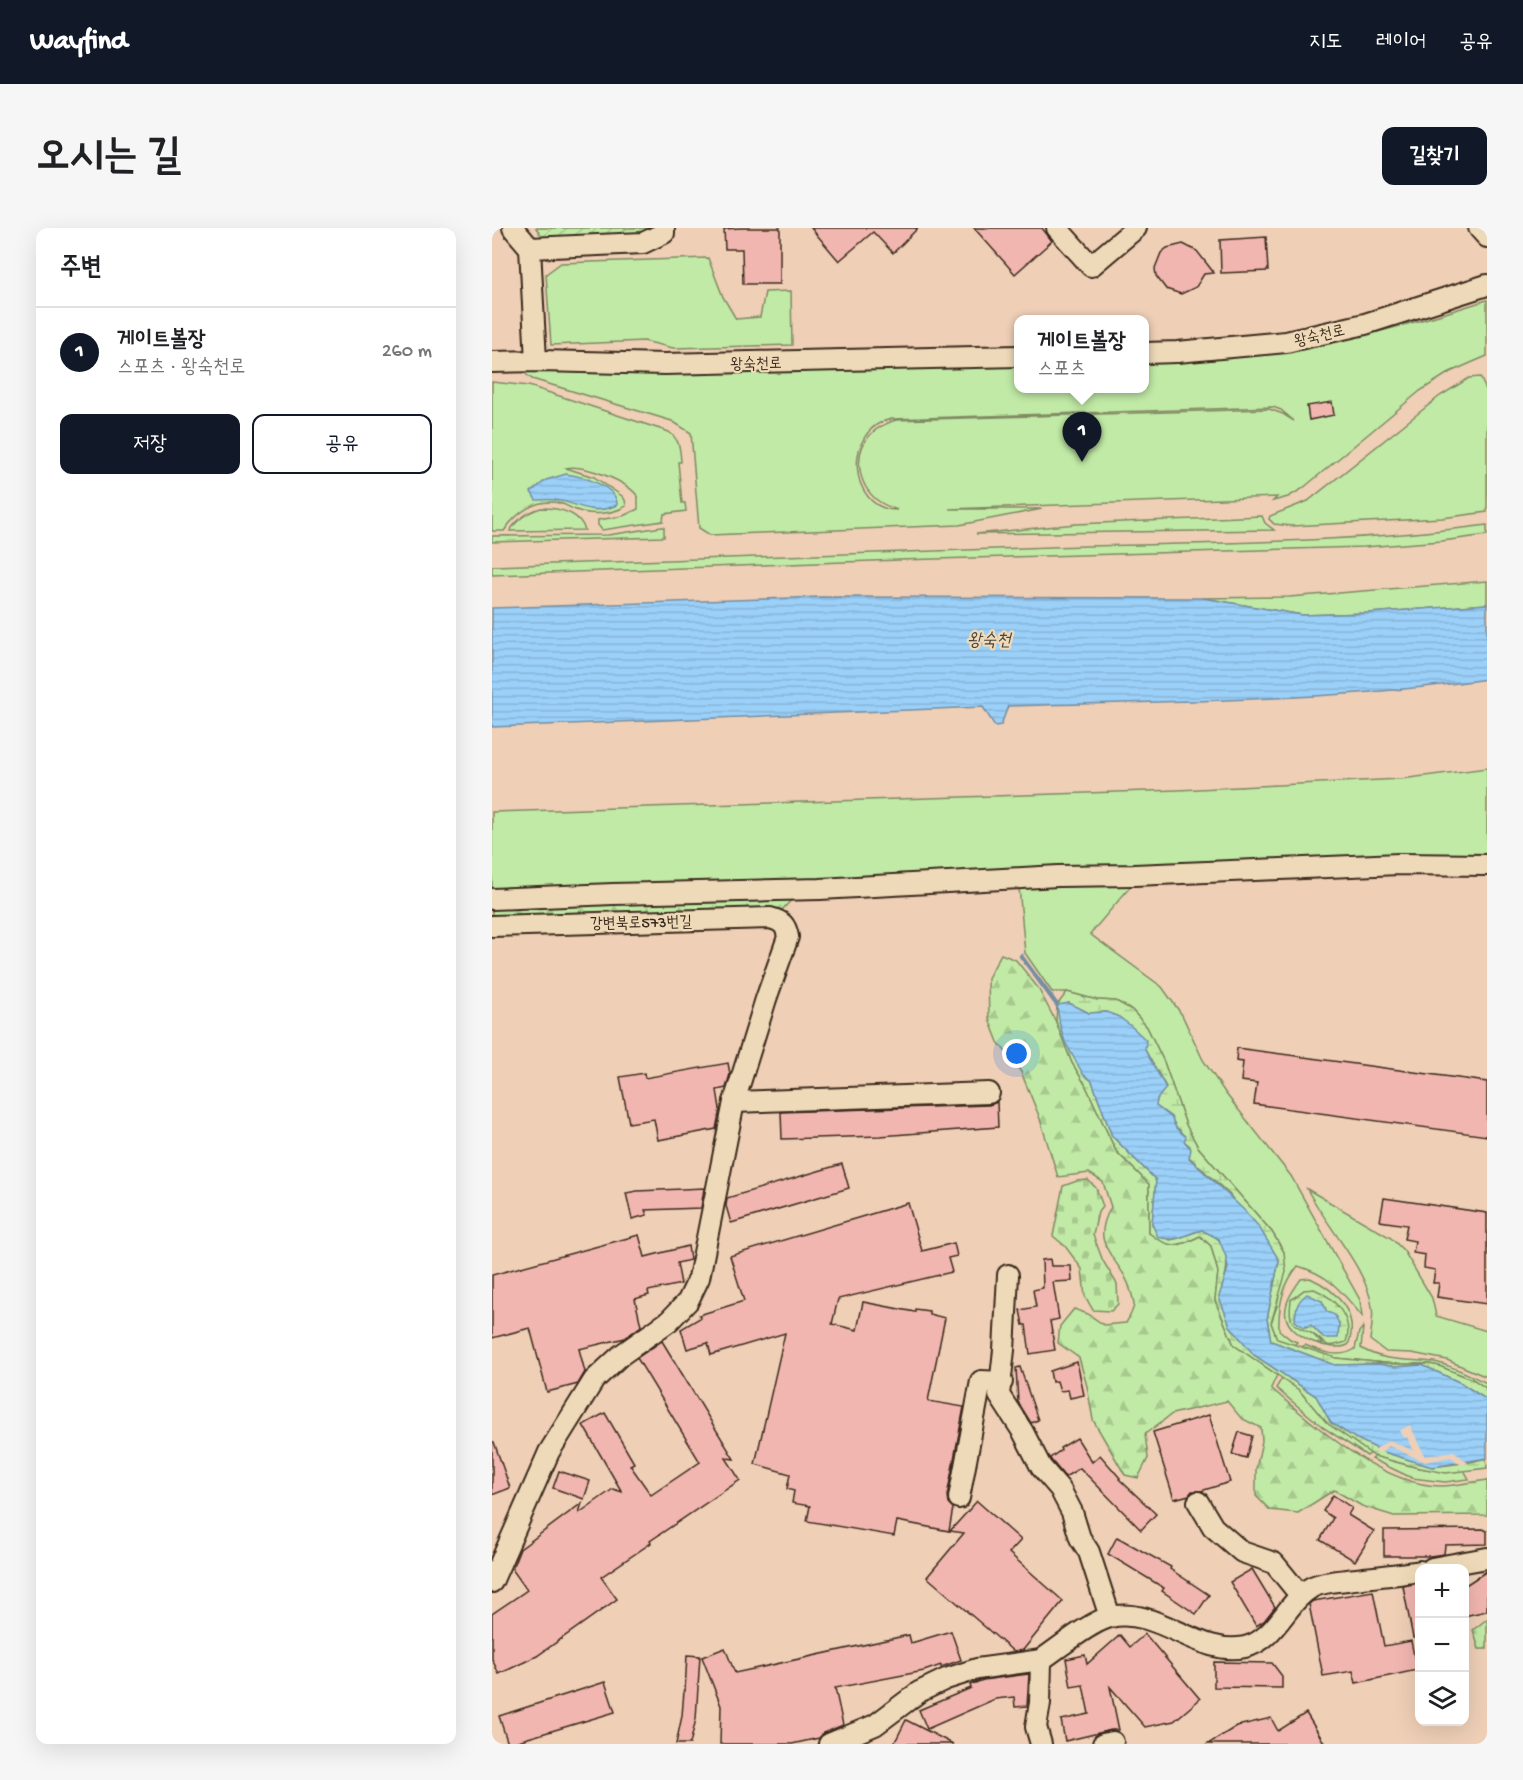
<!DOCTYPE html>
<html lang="ko">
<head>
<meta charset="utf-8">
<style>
	body { margin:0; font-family:"Gochi Hand","Poor Story",sans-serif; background:#f6f6f6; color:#202124 }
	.controls { position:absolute; right:18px; bottom:18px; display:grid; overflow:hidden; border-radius:12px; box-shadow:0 6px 24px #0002 }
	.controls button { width:54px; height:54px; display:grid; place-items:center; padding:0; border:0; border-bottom:2px solid #e0e0e0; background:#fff; color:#202124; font:30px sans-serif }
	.you { position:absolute; left:525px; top:826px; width:21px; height:21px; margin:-15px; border:4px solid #fff; border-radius:50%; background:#1a73e8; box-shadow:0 0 0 9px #1a73e833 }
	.badge { display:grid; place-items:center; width:39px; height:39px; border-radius:50%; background:#111827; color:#fff; font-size:20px; font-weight:700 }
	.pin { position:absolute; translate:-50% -50px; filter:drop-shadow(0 2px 3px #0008) }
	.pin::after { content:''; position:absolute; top:32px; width:21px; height:18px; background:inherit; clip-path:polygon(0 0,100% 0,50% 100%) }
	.popup { position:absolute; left:522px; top:87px; width:135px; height:78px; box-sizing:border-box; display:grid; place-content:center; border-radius:12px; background:#fff; filter:drop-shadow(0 2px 4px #0005); font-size:20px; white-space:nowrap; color:#757577 }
	.popup b { font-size:22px; color:#202124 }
	.popup::after { content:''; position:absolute; left:50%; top:100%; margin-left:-12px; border:12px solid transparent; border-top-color:#fff }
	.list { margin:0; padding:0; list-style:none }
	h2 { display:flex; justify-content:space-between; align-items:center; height:78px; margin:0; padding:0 24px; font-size:26px }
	h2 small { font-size:20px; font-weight:400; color:#757577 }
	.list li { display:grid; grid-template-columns:39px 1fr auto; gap:18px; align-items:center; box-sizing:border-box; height:90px; padding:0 24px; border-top:2px solid #e0e0e0 }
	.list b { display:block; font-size:22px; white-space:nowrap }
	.list p { margin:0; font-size:20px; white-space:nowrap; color:#757577 }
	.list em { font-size:20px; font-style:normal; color:#757577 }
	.actions { display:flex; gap:12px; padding:18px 24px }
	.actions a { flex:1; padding:14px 0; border:2px solid #111827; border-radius:12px; text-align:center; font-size:21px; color:#111827 }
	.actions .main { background:#111827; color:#fff }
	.icon { flex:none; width:33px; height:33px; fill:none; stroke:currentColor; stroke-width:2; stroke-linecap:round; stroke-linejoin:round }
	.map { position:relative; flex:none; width:995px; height:1516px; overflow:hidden; border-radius:12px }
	header { display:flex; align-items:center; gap:36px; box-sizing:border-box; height:84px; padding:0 30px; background:#111827; color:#fff }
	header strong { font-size:28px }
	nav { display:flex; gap:33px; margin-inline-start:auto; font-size:21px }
	.intro { display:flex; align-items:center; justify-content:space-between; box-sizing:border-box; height:144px; padding:0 36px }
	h1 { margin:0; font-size:42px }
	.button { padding:15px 27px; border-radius:12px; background:#111827; color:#fff; font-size:21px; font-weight:700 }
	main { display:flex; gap:36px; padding:0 36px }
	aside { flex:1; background:#fff; border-radius:12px; box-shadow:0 6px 24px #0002 }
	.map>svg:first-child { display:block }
	.grass { fill:#c1eaa6; stroke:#7e8a62; stroke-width:1.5; fill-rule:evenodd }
	.forest { fill:url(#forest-firs); stroke:#7e8a62; stroke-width:1.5 }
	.wetland { fill:url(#wetland-marsh); stroke:#7e8a62; stroke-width:1.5; fill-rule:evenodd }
	.cemetery { fill:url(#cemetery-stones); stroke:#7e8a62; stroke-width:1.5 }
	.garden { fill:url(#garden-furrows); stroke:#7e8a62; stroke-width:1.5 }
	.water { fill:url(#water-rules); stroke:#758ea1; stroke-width:1.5 }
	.pier { fill:#efcfb6 }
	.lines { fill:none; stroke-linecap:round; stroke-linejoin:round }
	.stream { stroke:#758ea1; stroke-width:4.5 }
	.building { fill:#f2b6b0; stroke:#3b2a1e; stroke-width:1.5 }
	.minor-casing { stroke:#3b2a1e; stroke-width:24 }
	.minor { stroke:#eedab8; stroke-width:20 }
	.labels { text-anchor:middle; stroke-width:4.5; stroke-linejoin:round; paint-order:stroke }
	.street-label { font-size:16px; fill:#3b2a1e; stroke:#eedab8 }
	.water-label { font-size:18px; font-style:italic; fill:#49433f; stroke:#eedab8 }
</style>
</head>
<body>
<header>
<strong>Wayfind</strong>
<nav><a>지도</a><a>레이어</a><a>공유</a></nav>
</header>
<div class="intro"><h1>오시는 길</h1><a class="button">길찾기</a></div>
<main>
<aside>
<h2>주변<small></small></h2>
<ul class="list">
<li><span class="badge">1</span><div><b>게이트볼장</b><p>스포츠 · 왕숙천로</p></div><em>260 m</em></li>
</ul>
<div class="actions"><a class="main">저장</a><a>공유</a></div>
</aside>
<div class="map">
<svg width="995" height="1516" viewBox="0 0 995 1516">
	<defs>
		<pattern id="forest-firs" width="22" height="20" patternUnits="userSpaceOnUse" patternTransform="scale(1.5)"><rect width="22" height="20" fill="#c1eaa6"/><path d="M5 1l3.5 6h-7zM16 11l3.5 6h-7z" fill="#a7c98e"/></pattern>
		<pattern id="wetland-marsh" width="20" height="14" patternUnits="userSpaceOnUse" patternTransform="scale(1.5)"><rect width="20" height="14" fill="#c1eaa6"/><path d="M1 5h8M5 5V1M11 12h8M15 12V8" fill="none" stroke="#a7c98e"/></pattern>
		<pattern id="cemetery-stones" width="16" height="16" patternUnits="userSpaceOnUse" patternTransform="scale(1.5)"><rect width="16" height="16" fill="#c1eaa6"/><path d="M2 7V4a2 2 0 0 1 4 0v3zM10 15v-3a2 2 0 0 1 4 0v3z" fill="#a7c98e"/></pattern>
		<pattern id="garden-furrows" width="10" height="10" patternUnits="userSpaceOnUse" patternTransform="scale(1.5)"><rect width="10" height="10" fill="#c1eaa6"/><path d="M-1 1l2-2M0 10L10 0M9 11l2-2" fill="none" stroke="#a7c98e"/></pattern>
		<pattern id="water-rules" width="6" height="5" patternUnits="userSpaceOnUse" patternTransform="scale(1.5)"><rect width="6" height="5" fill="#9bd0f9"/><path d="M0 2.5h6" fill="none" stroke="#86b3d5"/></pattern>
	</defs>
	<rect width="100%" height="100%" fill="#efcfb6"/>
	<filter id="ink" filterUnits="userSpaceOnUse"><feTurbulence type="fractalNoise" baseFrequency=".0167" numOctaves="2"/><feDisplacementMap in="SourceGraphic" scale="12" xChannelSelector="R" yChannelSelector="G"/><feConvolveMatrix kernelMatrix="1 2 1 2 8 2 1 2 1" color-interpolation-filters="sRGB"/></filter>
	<g filter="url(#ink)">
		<g class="grass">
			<path d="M216,30L231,69L244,91L268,89L273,64L299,63L300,117L181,120L152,113L59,117L54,46L69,35Z"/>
			<path d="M995,72V128L958,144L928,163L810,261L796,269L781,273L785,269L457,281H550L467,297L218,307L207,300L199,205L180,193L40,151L30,143L527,135V160H653V132C679,131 705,132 731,130C821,123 909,100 995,72ZM781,179L789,182L802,193L791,186L777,181L404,192C394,195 387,198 379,206C361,224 365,256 385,272C391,277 400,280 405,282C355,282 351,199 400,191Z"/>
			<path d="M988,149L995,164V284L950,290L800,298L782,296L777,291L778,288L816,273L948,168L977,150Z"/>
			<path d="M0,154L37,158L177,204C188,212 188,221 189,234H186L190,275H193L194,283L172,286L171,293L110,302L106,297V292L131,288L146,281V269C136,253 91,236 74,240L102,249L130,268L133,272L134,278C121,286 99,288 84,282C78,280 73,276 67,275C44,270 24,285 12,303H0Z"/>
			<path d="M49,280C66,280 87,284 93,302L18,303C25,291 36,284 49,280Z"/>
			<path d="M770,288L773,295L782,302L484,306L584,296Z"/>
			<path d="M995,297V307L950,313L872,319L407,332L0,347V338C187,331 374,324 560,319C705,315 851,316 995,297Z"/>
			<path d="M170,299H172V309L0,314V308L116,307Z"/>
			<path d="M995,353V376L877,385L810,387L711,370L797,369Z"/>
			<path d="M995,540V629L0,665V584L686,562L909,551Z"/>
			<path d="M610,656L639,658L598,706L670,759L690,787L711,832L734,866L799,948L868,1072L870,1088C849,1063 839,1048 806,1038C791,1056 786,1079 787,1102L798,1111L805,1114L802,1117L785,1111L779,1095L785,1078L792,1024L780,1004L706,919L694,897L672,834L655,799L640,782L624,773L605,772L575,764H560L533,725L527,659Z"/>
			<path d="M815,961L899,1010L912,1023L940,1070L944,1088L995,1103V1149L955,1132L920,1125L894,1124L878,1112C879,1102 882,1090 880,1079C876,1042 833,996 815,961Z"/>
			<path d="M818,1050C845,1062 868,1087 856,1117C839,1125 798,1109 794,1089C791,1075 802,1061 809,1051ZM812,1062L830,1116L821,1106L799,1072Z"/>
			<path d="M871,1099L869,1120C891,1134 917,1131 942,1134C960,1137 979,1148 995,1155V1161L982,1152L947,1138L937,1136H903L844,1130L808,1120L813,1117C829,1124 848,1131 863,1121L867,1104Z"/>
			<path d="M790,1150L807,1162L835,1195L879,1225L875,1228L832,1200L784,1160Z"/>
			<path d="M884,1228C913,1237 941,1246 972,1242L977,1251L953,1254L920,1250L880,1231Z"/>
		</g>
		<g class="forest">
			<path d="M305,666L289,683L84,687L0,692V675Z"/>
			<path d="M509,726L524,732L546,760L564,794L580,835L593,856L624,923L657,956V1005C679,1021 684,1020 708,1008L719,1018L726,1044L723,1073L742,1117L785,1147L779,1160C822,1197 890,1258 949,1258C964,1258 980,1254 995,1252V1287L902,1288L870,1278L842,1262L806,1285L778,1282L764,1268V1241L770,1213L769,1200L749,1190L735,1173L680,1186L653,1206L656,1230L646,1250L633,1247L601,1192L595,1158L587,1130L566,1115L568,1098L582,1081L596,1086L612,1097L634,1095C637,1090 641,1083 642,1077C642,1073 640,1067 639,1064C630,1028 595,1022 619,979L611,954L597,945L566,949L547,888L529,844L506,814L497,791L496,750Z"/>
			<path d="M995,1391V1421H987L981,1402Z"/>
		</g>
		<g class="wetland">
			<path d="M575,764L605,772L624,773L640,782L655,799L672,834L694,897L706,919L780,1004L792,1024L794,1044L779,1095L785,1111L844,1130L903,1136H937L947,1138L982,1152L995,1161V1172L969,1155L930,1137L903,1139L887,1136L843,1137L779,1113L775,1091L787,1032L737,966L697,929L698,918L692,913L688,902L684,900L679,889L664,878L665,871L674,859L653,822L615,784L597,785L577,775L591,846L600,853L620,908L664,952L660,996L678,1012C690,1011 698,1005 710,1002C715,1005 724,1008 727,1012C741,1030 733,1051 727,1069L762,1127L824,1168L839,1195L864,1210L892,1224L940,1239L979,1234L994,1230L995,1240L954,1245L923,1239L882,1228L835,1195L807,1162L742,1117L723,1072L726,1044L719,1018L708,1008C684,1020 678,1021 657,1005V956L624,923L593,856L580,835L564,794L565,777Z"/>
			<path d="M822,1061C842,1069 862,1091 854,1114C829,1122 836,1115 819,1105C799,1096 796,1095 799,1072L812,1062ZM830,1073L835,1084L832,1110L819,1097L812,1099Z"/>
		</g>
		<path class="cemetery" d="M596,952L604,960L611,978L606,984L601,1007L611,1033L625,1056L626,1076L619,1083L601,1082L593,1068L590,1041L573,1018L561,1008L571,958L585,953Z"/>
		<path class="garden" d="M44,0H158L148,7L51,10Z"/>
		<g class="water">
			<path d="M74,246C89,248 126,258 125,277C98,289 88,275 63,272C57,271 50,272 44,272L39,264L54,252Z"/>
			<path d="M329,369L711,370L810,387L877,385L995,376V451C837,474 676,473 516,478L509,497L503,498L491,479L0,499V380Z"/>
			<path d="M577,775L597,785L615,784L627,789L639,798L654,812L653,822L674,860L665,871L664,878L679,889L684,900L694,909L692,913L699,921L697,930L752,982L767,999L787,1032L775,1091L779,1113L843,1137L887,1136L903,1139L930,1137L969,1155L995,1172V1230L940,1239L892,1224L863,1210L839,1195L824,1168L762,1127L738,1098L727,1069L736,1040L734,1029L727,1011L710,1002C690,1006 688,1015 666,1009L660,996L664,952L620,908L600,853L591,846L573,814L568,798L565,777Z"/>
			<path d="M815,1066L830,1073L835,1084L843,1087L847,1096L846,1110H832L819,1097L812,1099L803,1093C804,1081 804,1074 815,1066Z"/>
		</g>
		<path class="pier" d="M918,1197L933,1228L962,1223L976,1235L969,1237L959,1229L933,1234L897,1218L888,1225L882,1222L897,1212L922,1223L915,1209L912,1210L907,1203Z"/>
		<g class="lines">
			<path class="stream" d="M529,728L565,777"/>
		</g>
		<g class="building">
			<path d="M249,0H288V56H251L250,21H233L232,1Z"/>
			<path d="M319,0H426L401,25L381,4L347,33Z"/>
			<path d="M482,0H550L560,13L523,46Z"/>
			<path d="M774,9L776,43L729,45L728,12Z"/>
			<path d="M691,16L705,23L722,45L712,46L704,59L689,66L674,61L664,48L663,40L669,25L675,20Z"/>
			<path d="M840,174L842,187L817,192L815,178Z"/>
			<path d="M745,820L995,854V908L762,876L765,855L749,853L751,834L744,833Z"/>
			<path d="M236,835L238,846L234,860L225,862L228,881L224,901L166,912L162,891L137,895L128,849L152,845L153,850Z"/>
			<path d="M505,874L506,899L388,908L290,911L289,884L497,877Z"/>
			<path d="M350,936L357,960L239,995L234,978L235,970Z"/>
			<path d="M212,960L209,980L153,982L155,987L140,991L134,965L145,963Z"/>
			<path d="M892,970L995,985V1076L945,1069L947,1055H941L943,1042L932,1040L933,1027L921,1025L923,1013L912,1011L915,997L888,993Z"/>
			<path d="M416,975L430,1023L462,1015L465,1028L456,1030L460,1044L346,1071L340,1096L365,1102L371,1074L423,1084V1081L437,1083V1086L453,1090L436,1173L472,1179L455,1268L456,1275L461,1280L457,1303L405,1293L402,1308L315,1293L318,1278L300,1275L302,1263L295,1261L298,1246L263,1236L293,1105L219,1127L216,1115L195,1121L189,1101L208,1090L207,1087L252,1073L238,1028Z"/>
			<path d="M147,1007L153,1029L196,1018L198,1032L185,1035L189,1056L156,1063L157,1067L143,1071L149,1098L133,1110L87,1121L93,1144L86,1156L55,1164L38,1100L0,1110V1047Z"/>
			<path d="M558,1031L559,1038H579L580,1053L561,1054L567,1091L558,1093L563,1122L538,1126L534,1097H531L528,1082L544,1079L541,1062L551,1060L550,1032Z"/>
			<path d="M170,1113L242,1231L234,1230L248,1252L158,1313L159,1315L109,1349L125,1371L45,1428L7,1446L0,1431V1386L35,1362L20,1341L28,1321L90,1275L87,1285L121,1261L130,1264L91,1197L113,1185L142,1235L138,1237L159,1267L208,1234L145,1130Z"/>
			<path d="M585,1134L592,1167L578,1170L576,1162L568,1163L565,1153L560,1154L558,1143Z"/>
			<path d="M528,1139L546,1192L539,1195L526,1174L524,1140Z"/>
			<path d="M717,1187L738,1254L709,1263H700L697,1267L682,1271L661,1204Z"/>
			<path d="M747,1204L760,1208L754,1230L740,1226Z"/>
			<path d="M585,1210L600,1234L608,1227L628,1250L627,1251L664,1286L649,1302L588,1240L573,1249L559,1232L558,1230L569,1222L568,1220Z"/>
			<path d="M0,1214H2L18,1260L0,1267Z"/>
			<path d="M67,1243L98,1253L92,1271L61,1260Z"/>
			<path d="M841,1267L860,1280L856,1287L882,1303L863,1333L828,1312L841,1290L831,1283Z"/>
			<path d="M485,1273L529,1312L517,1325L571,1373L531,1422L522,1424L435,1349L472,1305L458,1303Z"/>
			<path d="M991,1301L995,1303V1316L953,1317L952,1326L938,1328H892V1302Z"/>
			<path d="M625,1309L679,1339L678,1341L717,1367L704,1386L670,1363L672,1360L616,1326Z"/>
			<path d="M760,1341L783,1379L772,1393L764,1398L738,1354Z"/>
			<path d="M995,1343V1383L972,1388V1358Z"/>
			<path d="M927,1355V1410H921L911,1358Z"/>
			<path d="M881,1363L892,1418L919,1413L925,1442L864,1455L861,1443L831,1448L817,1376L821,1373Z"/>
			<path d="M459,1403L469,1432L449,1439V1437L432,1443L343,1460L351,1497L332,1505L327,1510L300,1516H228L229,1478L210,1429L233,1420L243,1445L417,1407L419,1415Z"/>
			<path d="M653,1406L708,1471L682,1493L653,1499L618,1459L627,1502H619L573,1513L569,1492L597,1486L591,1457L579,1459L574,1431L593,1427L595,1436L628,1407L638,1419Z"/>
			<path d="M195,1427L208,1428L204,1491L198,1516H184L190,1488L192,1463H193Z"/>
			<path d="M722,1434L780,1435L790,1448V1460L722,1459Z"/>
			<path d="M537,1446L535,1478L523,1479L522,1469L503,1471L435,1501L427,1482L479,1460L478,1457L491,1452Z"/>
			<path d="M113,1454L123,1484L16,1516L7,1488Z"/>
			<path d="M814,1485L833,1516H716L745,1498L779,1490L786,1503Z"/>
			<path d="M414,1492L461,1516H402Z"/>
		</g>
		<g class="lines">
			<defs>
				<g id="minor">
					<path d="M21,0L38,20L44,133"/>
					<path d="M565,0L599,38L644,0"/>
					<path d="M987,0L995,9"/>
					<path d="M38,20L151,15L172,5V0"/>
					<path d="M653,125L685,124L794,114L873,96L995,57"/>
					<path d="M0,134L49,133L173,136L527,128"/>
					<path d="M0,671L121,666L328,661L566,648L642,647L907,636L995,637"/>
					<path d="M0,698L278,690C290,693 294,697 296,709L274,771L242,874L207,1050L196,1073L177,1093L129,1127L102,1152L57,1224L0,1354"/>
					<path d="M242,874L497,865"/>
					<path d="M516,1047L512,1122L507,1167L531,1204L549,1239L568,1261L580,1284L588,1310L597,1324L618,1389"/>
					<path d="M467,1270L489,1153L510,1154"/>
					<path d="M706,1274L721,1299L750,1324L782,1335L808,1367"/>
					<path d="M940,1340L995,1330"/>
					<path d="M337,1516L383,1497L427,1464L454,1451L485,1441L549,1432"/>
					<path d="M549,1516L544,1499L548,1475L549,1432C567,1420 598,1394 618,1389C666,1378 706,1429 753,1419C784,1412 794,1374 820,1359C830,1354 844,1353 855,1352C879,1349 904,1347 928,1343"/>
					<path d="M611,1516L621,1514"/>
				</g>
			</defs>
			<use href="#minor" class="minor-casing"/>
			<use href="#minor" class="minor"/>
		</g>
	</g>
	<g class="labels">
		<g class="street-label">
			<text transform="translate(827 106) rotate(-13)" y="6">왕숙천로</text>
			<text transform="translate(264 134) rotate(-1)" y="6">왕숙천로</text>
			<text transform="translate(149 693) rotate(-1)" y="6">강변북로573번길</text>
		</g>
		<g class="water-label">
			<text x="497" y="417">왕숙천</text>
		</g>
	</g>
</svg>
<div class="controls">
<button>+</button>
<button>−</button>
<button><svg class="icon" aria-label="layers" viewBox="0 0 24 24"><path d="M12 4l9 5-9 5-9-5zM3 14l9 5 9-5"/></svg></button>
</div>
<div class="you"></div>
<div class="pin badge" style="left:590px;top:234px">1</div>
<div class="popup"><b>게이트볼장</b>스포츠</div>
</div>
</main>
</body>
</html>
